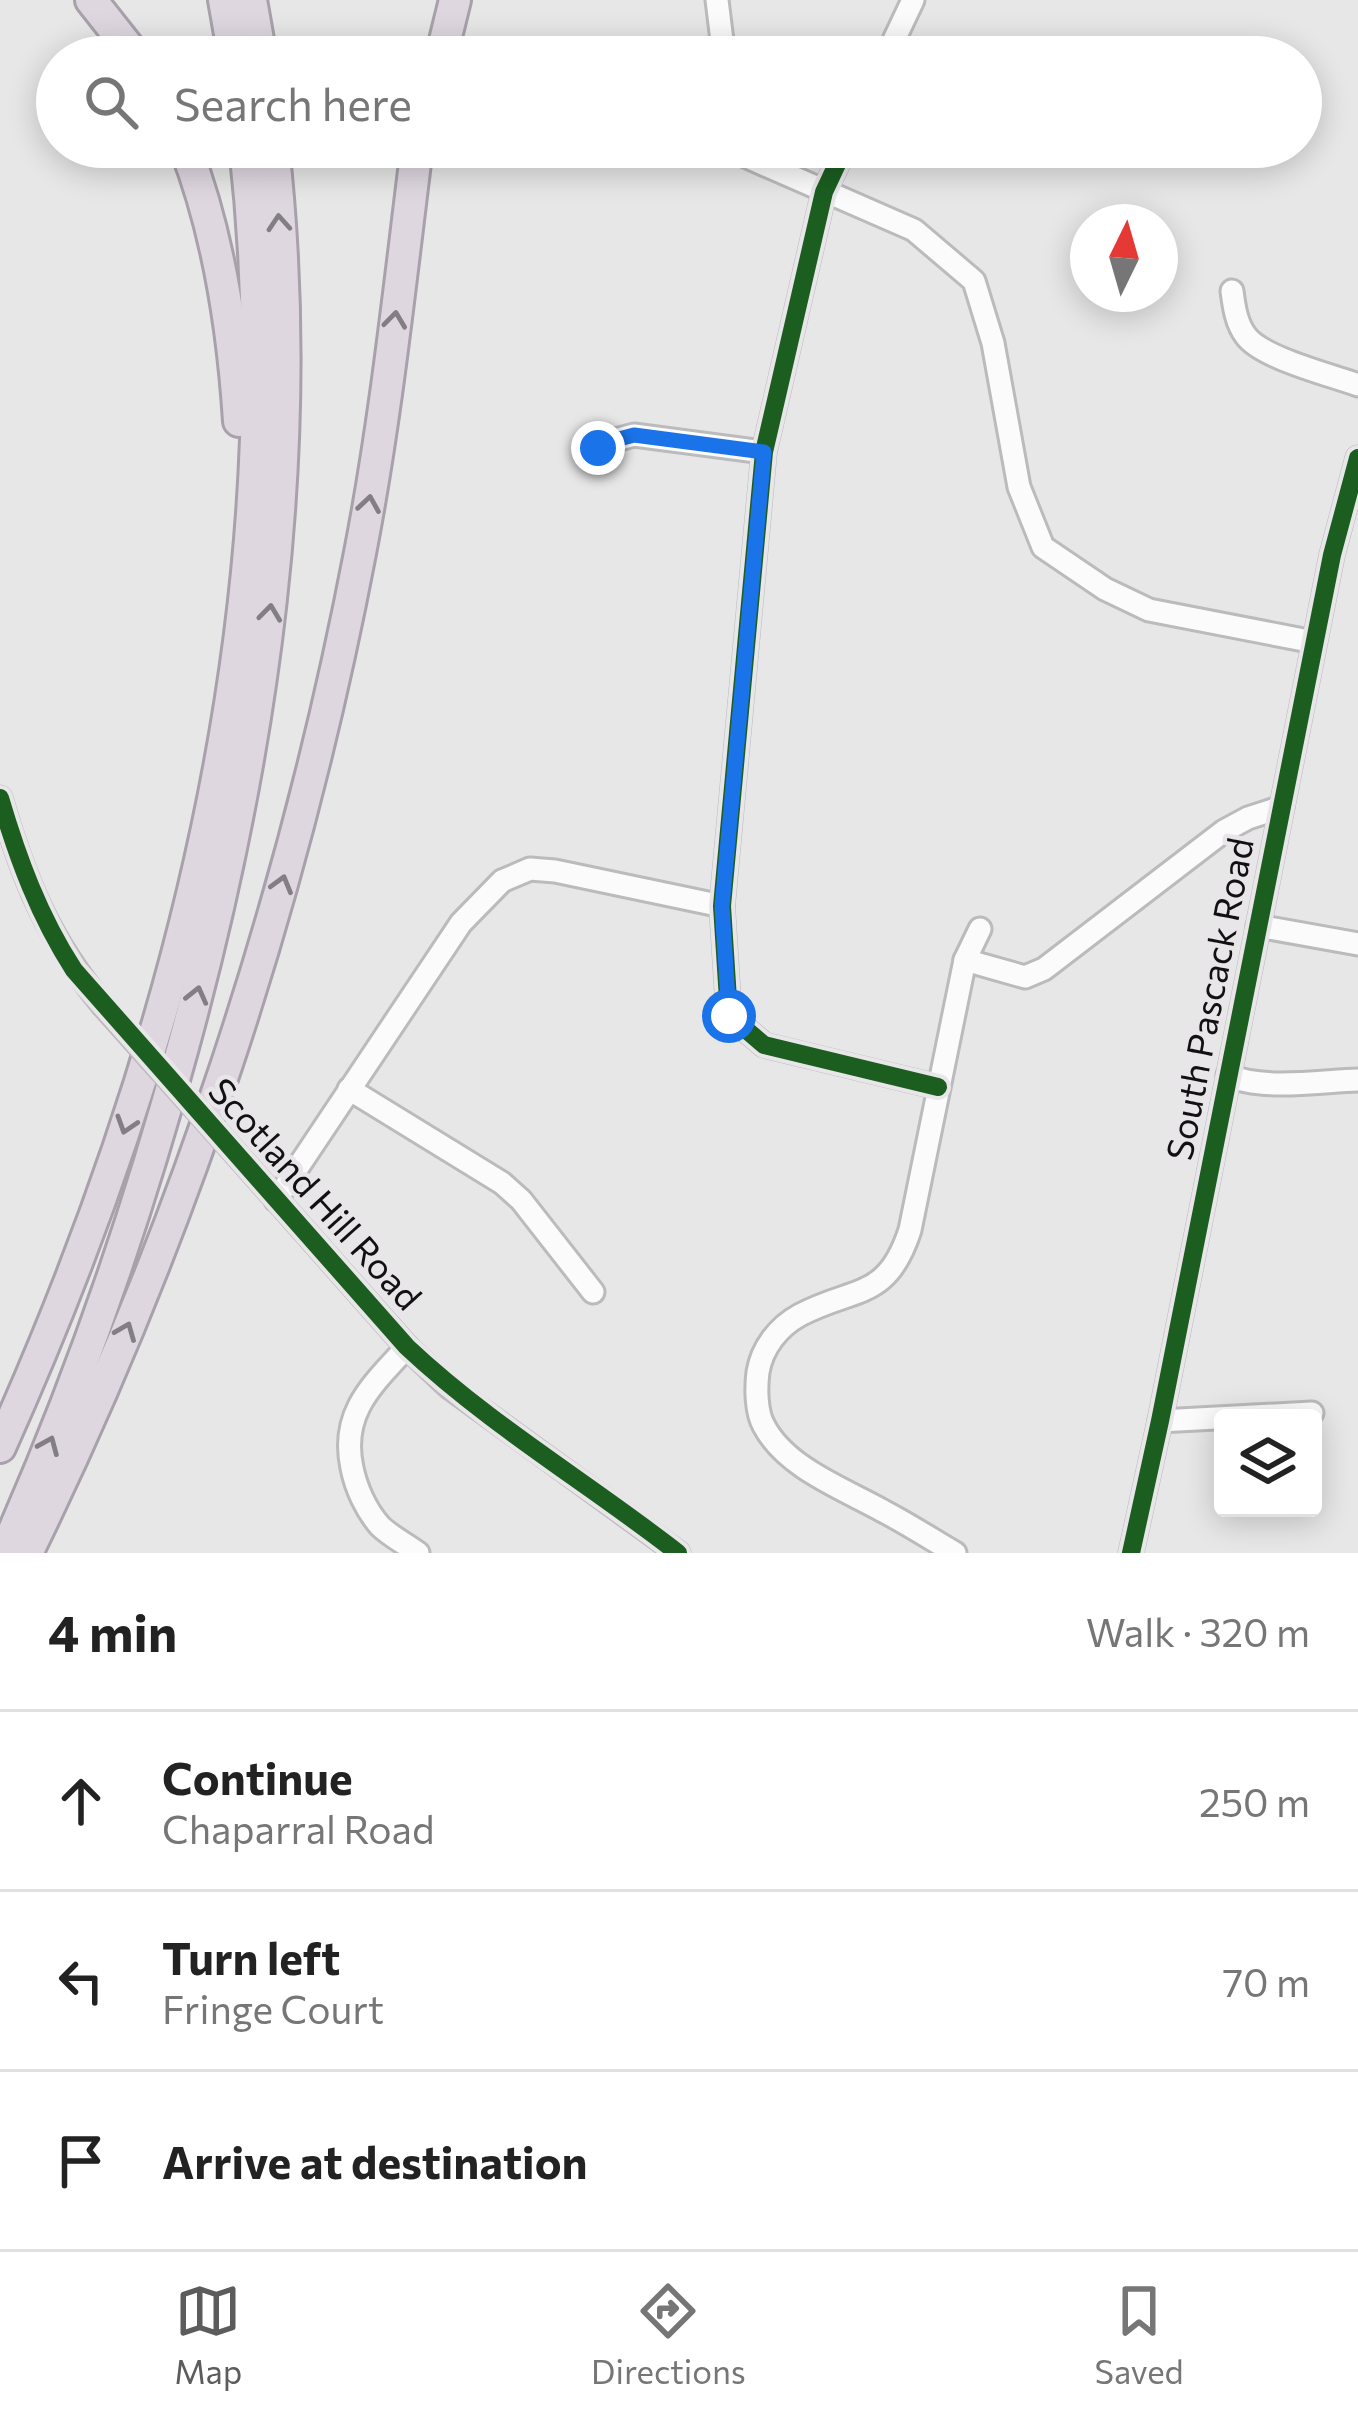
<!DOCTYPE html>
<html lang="en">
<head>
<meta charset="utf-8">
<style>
	body { margin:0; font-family:Commissioner,sans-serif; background:#f6f6f6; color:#222 }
	.controls { position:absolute; right:36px; bottom:36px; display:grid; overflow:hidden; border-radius:12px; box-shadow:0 6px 30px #0003 }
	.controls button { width:108px; height:108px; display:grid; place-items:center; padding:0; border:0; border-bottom:3px solid #e0e0e0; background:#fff; color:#222; font:60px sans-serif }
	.compass { position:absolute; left:1070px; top:204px; width:108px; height:108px; border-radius:50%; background:#fff; box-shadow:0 6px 30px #0003; rotate:5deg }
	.stop { position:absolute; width:36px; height:36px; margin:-27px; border:9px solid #1a73e8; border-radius:50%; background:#fff }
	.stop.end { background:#1a73e8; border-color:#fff; box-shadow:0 3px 12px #0008 }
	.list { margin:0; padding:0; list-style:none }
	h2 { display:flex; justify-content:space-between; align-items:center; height:156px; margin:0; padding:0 48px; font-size:51px }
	h2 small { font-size:39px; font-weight:400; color:#767676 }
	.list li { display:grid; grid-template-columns:78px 1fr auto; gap:36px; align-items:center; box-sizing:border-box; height:180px; padding:0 48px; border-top:3px solid #e0e0e0 }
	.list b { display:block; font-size:45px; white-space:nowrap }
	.list p { margin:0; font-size:39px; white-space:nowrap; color:#767676 }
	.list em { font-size:39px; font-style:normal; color:#767676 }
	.icon { flex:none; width:66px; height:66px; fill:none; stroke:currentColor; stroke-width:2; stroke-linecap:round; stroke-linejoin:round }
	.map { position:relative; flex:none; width:1358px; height:1553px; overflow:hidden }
	.search { position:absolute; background:#fff; box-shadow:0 6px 30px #0003; left:36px; right:36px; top:36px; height:132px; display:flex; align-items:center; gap:30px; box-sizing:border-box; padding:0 42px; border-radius:66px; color:#767676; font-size:45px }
	.sheet { height:696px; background:#fff }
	nav { display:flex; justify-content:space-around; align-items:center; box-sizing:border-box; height:168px; border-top:3px solid #e0e0e0; background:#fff; font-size:33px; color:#767676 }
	nav a { display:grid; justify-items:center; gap:6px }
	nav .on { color:#5d5c5d }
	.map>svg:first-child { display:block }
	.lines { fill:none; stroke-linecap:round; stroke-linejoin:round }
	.minor-casing { stroke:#bbbabc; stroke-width:27 }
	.highway-casing { stroke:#a8a0aa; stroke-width:36 }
	.minor { stroke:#fcfbfc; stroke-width:21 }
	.highway { stroke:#ded7e0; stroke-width:30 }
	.minor-bridge-casing { stroke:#bbbabc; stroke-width:27; stroke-linecap:butt }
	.minor-bridge { stroke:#fcfbfc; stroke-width:21 }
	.cycleway-casing { stroke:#e9e6e9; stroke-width:26 }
	.cycleway { stroke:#1b5e20; stroke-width:18 }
	.oneway { stroke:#827e83 }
	.route { stroke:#1a73e8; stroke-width:15 }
	.labels { text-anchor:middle; stroke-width:9; stroke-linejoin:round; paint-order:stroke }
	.street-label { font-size:36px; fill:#121112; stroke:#e9e6e9 }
</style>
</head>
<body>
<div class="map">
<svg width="1358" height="1553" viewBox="0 0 1358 1553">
	<rect width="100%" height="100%" fill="#e8e7e8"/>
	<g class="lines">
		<defs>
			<g id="minor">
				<path d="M717,0L724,57"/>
				<path d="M886,57L913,0"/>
				<path d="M742,147L747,157L914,230L974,281L993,343L1019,487L1043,547L1105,589L1149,610L1314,642"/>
				<path d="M845,147L824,192L764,452L722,906L729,1015L764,1045L938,1087"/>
				<path d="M1232,291C1234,306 1236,323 1246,336C1262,358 1331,375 1358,385"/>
				<path d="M587,455L608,442L634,435L764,452"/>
				<path d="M0,798C24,880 48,939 103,1005"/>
				<path d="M1258,926L1358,944"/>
				<path d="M965,960L1025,977L1044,969L1224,831L1248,818L1282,807"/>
				<path d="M1228,1075C1261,1091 1321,1081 1358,1080"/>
				<path d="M349,1089L502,1183L521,1200L593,1292"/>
				<path d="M237,1155L407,1347L448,1386L678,1553"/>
				<path d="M276,1200L461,923L502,881L530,869L555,871L722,906"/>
				<path d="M407,1347C372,1385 340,1413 352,1468C356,1488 366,1510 380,1526C390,1536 406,1544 418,1553"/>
				<path d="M1160,1421L1312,1413"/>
				<path d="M955,1553C931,1539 908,1524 883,1511C844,1489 786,1468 764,1426C756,1412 756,1388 758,1372C762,1348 778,1327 800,1315C855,1286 887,1301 910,1230L965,960L980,929"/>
				<path d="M1131,1553L1160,1421L1332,555L1358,458"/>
			</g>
			<g id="highway">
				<path d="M91,0L136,57"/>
				<path d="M224,0L234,57"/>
				<path d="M251,0L261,57"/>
				<path d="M441,57L455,0"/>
				<path d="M185,147C219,234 233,328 239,421"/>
				<path d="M0,1447C183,1040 296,595 245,147"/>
				<path d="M4,1553C77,1390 136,1220 183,1047C263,754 307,451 273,147"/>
				<path d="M27,1553C182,1237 294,898 360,553C386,419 400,282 417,147"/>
			</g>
		</defs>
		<use href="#minor" class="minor-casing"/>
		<use href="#highway" class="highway-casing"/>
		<use href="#minor" class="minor"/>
		<use href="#highway" class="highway"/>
		<defs>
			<path id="minor-bridge" d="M103,1005L237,1155"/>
		</defs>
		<use href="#minor-bridge" class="minor-bridge-casing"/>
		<use href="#minor-bridge" class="minor-bridge"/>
		<defs>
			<g id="cycleway">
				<path d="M845,147L824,192L764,452L722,906L729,1015L764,1045L938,1087"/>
				<path d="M0,798C18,859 39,916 74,970L407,1347C490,1425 588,1483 678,1553"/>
				<path d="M1131,1553L1160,1421L1332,555L1358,458"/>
			</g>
		</defs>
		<use href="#cycleway" class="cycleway-casing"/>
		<use href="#cycleway" class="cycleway"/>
	</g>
	<defs><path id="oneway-chevron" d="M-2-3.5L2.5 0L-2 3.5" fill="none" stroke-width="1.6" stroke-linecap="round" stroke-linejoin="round" transform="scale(3)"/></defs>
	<g class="oneway">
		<use href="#oneway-chevron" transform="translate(279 223) rotate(-94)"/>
		<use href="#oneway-chevron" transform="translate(395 320) rotate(-83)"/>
		<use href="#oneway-chevron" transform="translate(369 504) rotate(-81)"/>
		<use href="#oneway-chevron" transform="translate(270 613) rotate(-83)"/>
		<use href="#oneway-chevron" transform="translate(282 884) rotate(-74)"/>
		<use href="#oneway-chevron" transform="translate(197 995) rotate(-76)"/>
		<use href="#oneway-chevron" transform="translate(126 1125) rotate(108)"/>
		<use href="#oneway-chevron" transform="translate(126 1331) rotate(-68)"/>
		<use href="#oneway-chevron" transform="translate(49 1445) rotate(-67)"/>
	</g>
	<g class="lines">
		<path class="route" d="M598,448L608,442L634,435L764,452L722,906L729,1016"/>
	</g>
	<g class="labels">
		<g class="street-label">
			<text transform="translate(1210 999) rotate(-79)" y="13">South Pascack Road</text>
			<text transform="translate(315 1194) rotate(48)" y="13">Scotland Hill Road</text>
		</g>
	</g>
</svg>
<div class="controls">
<button><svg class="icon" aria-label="layers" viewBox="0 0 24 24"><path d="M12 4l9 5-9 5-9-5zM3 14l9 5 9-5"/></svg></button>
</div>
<svg class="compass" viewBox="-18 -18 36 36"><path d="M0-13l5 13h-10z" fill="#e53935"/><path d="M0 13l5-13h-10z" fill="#767676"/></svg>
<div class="stop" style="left:729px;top:1016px"></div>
<div class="stop end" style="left:598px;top:448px"></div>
<div class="search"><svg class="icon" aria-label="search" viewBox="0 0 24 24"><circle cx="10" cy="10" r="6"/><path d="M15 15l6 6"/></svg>Search here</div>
</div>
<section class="sheet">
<h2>4 min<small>Walk · 320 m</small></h2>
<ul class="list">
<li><svg class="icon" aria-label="ahead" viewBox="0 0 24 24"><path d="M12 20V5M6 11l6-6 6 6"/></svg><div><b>Continue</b><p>Chaparral Road</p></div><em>250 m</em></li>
<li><svg class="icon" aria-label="left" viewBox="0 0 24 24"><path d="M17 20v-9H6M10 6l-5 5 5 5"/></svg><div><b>Turn left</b><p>Fringe Court</p></div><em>70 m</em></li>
<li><svg class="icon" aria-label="arrive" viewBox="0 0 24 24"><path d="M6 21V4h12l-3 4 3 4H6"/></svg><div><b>Arrive at destination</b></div></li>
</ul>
</section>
<nav>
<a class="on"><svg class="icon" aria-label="map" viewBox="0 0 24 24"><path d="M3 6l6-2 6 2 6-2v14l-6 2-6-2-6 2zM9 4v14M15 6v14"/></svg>Map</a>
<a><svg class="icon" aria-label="directions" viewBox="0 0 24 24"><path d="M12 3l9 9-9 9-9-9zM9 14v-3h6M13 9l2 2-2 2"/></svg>Directions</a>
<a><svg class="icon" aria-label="saved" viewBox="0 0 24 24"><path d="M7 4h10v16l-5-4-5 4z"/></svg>Saved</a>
</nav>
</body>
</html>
